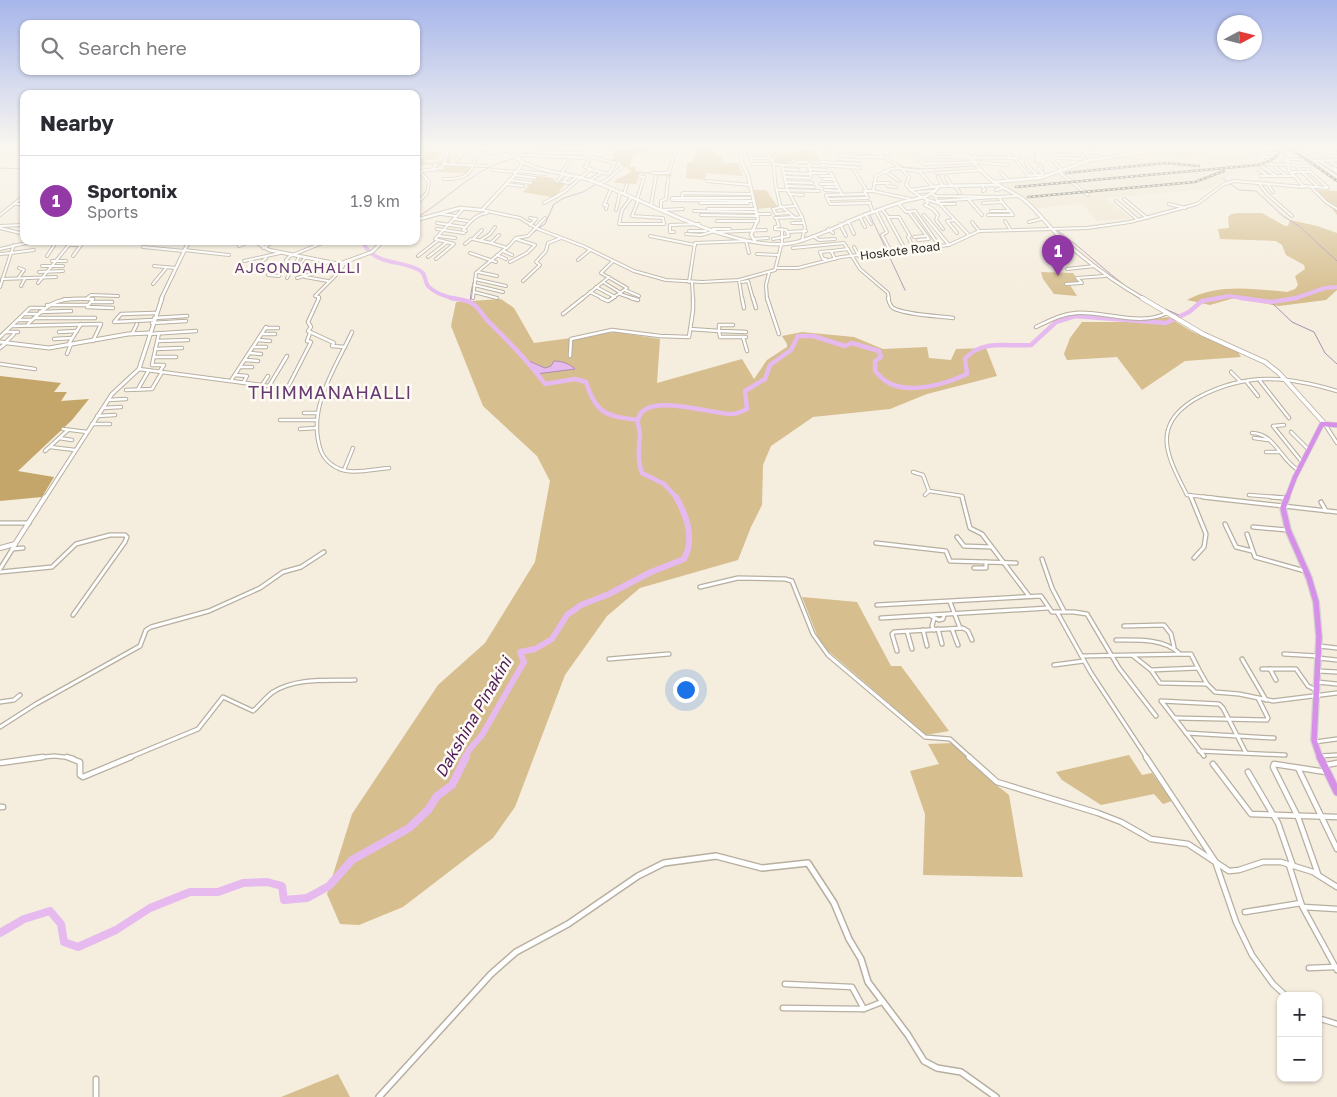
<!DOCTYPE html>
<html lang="en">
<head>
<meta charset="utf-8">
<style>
	body { margin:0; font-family:"Golos Text",sans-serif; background:#f7f7f7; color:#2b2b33 }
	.controls { position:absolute; right:15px; bottom:15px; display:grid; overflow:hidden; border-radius:10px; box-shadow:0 1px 4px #0004 }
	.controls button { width:45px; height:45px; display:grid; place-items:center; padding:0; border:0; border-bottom:1px solid #e1e1e2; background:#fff; color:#2b2b33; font:25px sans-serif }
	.compass { position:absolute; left:1217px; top:15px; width:45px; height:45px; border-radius:50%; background:#fff; box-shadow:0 1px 4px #0004; rotate:83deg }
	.you { position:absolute; left:685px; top:689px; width:18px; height:18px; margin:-12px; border:4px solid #fff; border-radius:50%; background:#1a73e8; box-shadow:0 0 0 8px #1a73e833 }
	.badge { display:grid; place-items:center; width:32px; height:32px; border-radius:50%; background:#9239a5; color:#fff; font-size:16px; font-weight:700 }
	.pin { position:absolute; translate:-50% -41px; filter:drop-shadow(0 1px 2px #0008) }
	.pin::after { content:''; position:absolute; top:26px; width:18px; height:15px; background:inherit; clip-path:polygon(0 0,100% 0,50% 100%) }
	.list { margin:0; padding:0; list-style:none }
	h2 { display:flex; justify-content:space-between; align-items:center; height:65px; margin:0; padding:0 20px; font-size:21px }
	h2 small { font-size:16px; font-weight:400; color:#7c7c81 }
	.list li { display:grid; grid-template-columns:32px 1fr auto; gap:15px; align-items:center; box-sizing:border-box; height:90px; padding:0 20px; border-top:1px solid #e1e1e2 }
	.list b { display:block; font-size:19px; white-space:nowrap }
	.list p { margin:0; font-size:16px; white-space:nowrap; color:#7c7c81 }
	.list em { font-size:16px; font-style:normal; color:#7c7c81 }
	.icon { flex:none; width:28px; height:28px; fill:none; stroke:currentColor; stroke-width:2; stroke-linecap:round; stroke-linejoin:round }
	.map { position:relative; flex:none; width:1337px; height:1097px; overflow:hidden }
	.search { position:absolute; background:#fff; box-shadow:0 1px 4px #0004; left:20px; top:20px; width:400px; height:55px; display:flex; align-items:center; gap:12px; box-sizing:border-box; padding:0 18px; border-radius:10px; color:#7c7c81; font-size:19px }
	.panel { position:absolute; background:#fff; box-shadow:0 1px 4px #0004; left:20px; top:90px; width:400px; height:155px; border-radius:10px }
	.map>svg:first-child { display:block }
	.built { fill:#ede2cc }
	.green { fill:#d6be8e }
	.forest { fill:#c5a66a }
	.water { fill:#e6baef; stroke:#ae8eb2 }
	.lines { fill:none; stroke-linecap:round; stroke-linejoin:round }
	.stream { stroke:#ae8eb2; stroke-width:1 }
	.river-far3 { stroke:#e6baef; stroke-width:4 }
	.river-far2 { stroke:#e6baef; stroke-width:4.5 }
	.river-far1 { stroke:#e6baef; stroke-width:6 }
	.river { stroke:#e6baef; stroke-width:8 }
	.tertiary-tunnel { stroke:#cdc6b8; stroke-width:2.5; stroke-dasharray:2.5 1; stroke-linecap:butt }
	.minor-far3-casing { stroke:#b7afa0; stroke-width:4 }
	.minor-far2-casing { stroke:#b7afa0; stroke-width:4.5 }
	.minor-far1-casing { stroke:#b7afa0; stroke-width:5.5 }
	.minor-casing { stroke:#b7afa0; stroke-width:7 }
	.tertiary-far3-casing { stroke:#b7afa0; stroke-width:4.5 }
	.tertiary-far2-casing { stroke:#b7afa0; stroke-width:5 }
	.tertiary-far1-casing { stroke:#b7afa0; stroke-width:6 }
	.tertiary-casing { stroke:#b7afa0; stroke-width:8 }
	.secondary-far1-casing { stroke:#b7afa0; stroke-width:4.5 }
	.secondary-casing { stroke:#b7afa0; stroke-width:5.5 }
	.trunk-far2-casing { stroke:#d5d4d3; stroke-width:6 }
	.trunk-far1-casing { stroke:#d5d4d3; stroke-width:8 }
	.trunk-casing { stroke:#d5d4d3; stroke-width:9 }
	.minor-far3 { stroke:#fff; stroke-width:2 }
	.minor-far2 { stroke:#fff; stroke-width:2.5 }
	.minor-far1 { stroke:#fff; stroke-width:3 }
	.minor { stroke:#fff; stroke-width:4.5 }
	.tertiary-far3 { stroke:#fff; stroke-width:2.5 }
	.tertiary-far2 { stroke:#fff; stroke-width:3 }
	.tertiary-far1 { stroke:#fff; stroke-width:4 }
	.tertiary { stroke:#fff; stroke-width:5 }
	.secondary-far1 { stroke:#fff; stroke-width:2.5 }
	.secondary { stroke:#fff; stroke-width:4 }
	.trunk-far2 { stroke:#d790e7; stroke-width:4.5 }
	.trunk-far1 { stroke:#d790e7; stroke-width:5.5 }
	.trunk { stroke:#d790e7; stroke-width:7 }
	.rail-casing { stroke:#504c44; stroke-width:2.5 }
	.rail { stroke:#fefbf4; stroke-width:1; stroke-dasharray:2.5; stroke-linecap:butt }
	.labels { text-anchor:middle; stroke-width:5; stroke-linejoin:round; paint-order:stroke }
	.far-street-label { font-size:12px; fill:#2b2822; stroke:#fefbf4 }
	.far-quarter-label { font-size:15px; letter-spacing:1px; fill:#673b71; stroke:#fefbf4 }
	.water-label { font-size:16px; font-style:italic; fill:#4d1958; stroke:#fefbf4 }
	.quarter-label { font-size:18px; letter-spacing:1px; fill:#673b71; stroke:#fefbf4 }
</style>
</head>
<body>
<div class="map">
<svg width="1337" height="1097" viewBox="0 0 1337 1097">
	<rect width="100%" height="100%" fill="#f5eddd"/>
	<path class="built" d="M1279,146H1291L1337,177V182L1289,148H1283L1278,158L1266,164L1268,166L1258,168L1262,174L1227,176L1210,189L1105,198L1131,219L1097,221L1082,204L1037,208L1004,184L1048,177L1102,159L1170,151L1197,152L1204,157L1253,156L1263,163L1278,155L1280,152Z"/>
	<g class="green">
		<path d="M603,146H654L650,153L634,154L629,167H636L635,171L672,174L671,177L640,173L636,184L615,183V180L632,172L620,162L611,161L615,156L611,155L616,149L599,147Z"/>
		<path d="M698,146H716L715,156H723V163H738L743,176L706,173L705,180L686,178L687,162H693Z"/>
		<path d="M426,150H435V152H442L438,159L426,160V163L444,160L445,156H452L450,164L471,166L467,173L438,172L445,165H450H416V158H422Z"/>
		<path d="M798,150L814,151L819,161L793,160L788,164H776L773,157L767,152L795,154Z"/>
		<path d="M537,176L554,178L553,181L566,183L557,194L551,197L523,192Z"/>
		<path d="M753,190H766L778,207L757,209Z"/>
		<path d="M1317,190L1337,191V215Z"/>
		<path d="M1239,213H1262L1285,226H1288L1290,220L1317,226L1337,233V290L1326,300L1279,306L1234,298L1210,305L1187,300C1217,283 1254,289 1287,292L1295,289L1298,285L1295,276L1305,269L1304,265L1286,255L1282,245L1276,241L1220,239L1218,229L1229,228L1228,217L1231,214Z"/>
		<path d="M1041,272L1073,273L1081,284L1070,285L1077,296L1054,294L1043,279Z"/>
		<path d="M501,299L514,308L534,343L615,332L660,339L657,383L742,359L754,379L767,360L787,347V344L782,336L802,332L854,337L883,349L927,347L929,358L951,360L956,349L986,348L997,376L927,394L890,409L813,417L771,446L763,465L762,505L751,527L738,560L640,588L607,616L565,675L515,807L493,838L403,907L359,925L340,924L327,894L352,814L438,685L485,643L535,562L550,481L537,456L483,406L451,326L456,302Z"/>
		<path d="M1168,317L1191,331L1238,352L1241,357L1185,361L1142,390L1117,357L1067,360L1064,354L1070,338L1082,322H1134Z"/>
		<path d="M802,597L857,602L891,666H901L949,731L926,735L826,649L817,635Z"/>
		<path d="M953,743L994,783L1009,795L1023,877L923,875L925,814L910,771L939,764L928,744Z"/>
		<path d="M1129,755L1142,775L1152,773L1172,801L1163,804L1154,794L1101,805L1062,780L1056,772Z"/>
		<path d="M338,1074L350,1097H281Z"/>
	</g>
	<path class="forest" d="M0,376L61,383L54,392H67L61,401L89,399L72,420L18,471L54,477L42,497L0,501Z"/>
	<path class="water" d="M529,361L545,368L551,366L554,361C562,361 570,364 575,369L536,374L527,363Z"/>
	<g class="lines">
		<g class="stream">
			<path d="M1032,146L1036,151L1034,162L1043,165L1044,174"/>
			<path d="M524,148L578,147L636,152"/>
			<path d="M520,155L521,146"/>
			<path d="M896,164L904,167L923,169L974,166L977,169"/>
			<path d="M0,168L24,169"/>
			<path d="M987,178L992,182"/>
			<path d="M1222,178L1239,190L1256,191L1283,216L1299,226L1337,261"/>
			<path d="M1011,179L1037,176"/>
			<path d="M999,183L1025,199L1038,212"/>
			<path d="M870,215L905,290"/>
			<path d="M416,218C451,197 474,167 516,158"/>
			<path d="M539,228L545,224L554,204L564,198L583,192L596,184"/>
			<path d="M1057,230C1082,248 1104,270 1129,289"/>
			<path d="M530,235L537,230"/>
			<path d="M371,255L385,241"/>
			<path d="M1270,301L1292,322L1314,332L1325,353L1337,364"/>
			<path d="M470,302C473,274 476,269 499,253"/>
			<path d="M1165,309L1181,316"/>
		</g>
		<g class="river-far3">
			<path d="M362,241C374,266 398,259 419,270C426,273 424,280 428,286C435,294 447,297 456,299"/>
			<path d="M1213,299L1229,296L1250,299"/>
			<path d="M1293,299L1325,288L1337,287"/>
		</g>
		<g class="river-far2">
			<path d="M451,298C457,299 468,300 473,304C480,308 484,319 491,324C510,343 529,362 545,384L575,379L586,382C596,414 606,416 638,420"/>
			<path d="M1241,298L1271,302L1297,298"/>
			<path d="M677,498L664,484L642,473C637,459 639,449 640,435C640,430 637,424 638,420C643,390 714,415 732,414C738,414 742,411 747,409L745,391L765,379L770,365L791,350L798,336H813L845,346L852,343L879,351L881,357L875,361V371C879,375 882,379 887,382C909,395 946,384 967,374L965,359C981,339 1008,347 1031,345L1056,322L1075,316L1166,323L1189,312L1202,301L1220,298"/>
		</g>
		<path class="river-far1" d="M465,758L469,750L482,735L524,662L520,652L535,649L552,639L567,615L581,605L609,594L651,572L684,559C695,539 687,516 676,497"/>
		<path class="river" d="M0,933L24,919L50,911L61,924L64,942L78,947L116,930L150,908L190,892H218L243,883L267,882L282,886L284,900L307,898L329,886L352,860L409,828L428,810L437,796L452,785L466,757"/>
		<path class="tertiary-tunnel" d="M1278,148H1297"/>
		<defs>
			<g id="minor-far3">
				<path d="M677,146L676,149L679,146"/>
				<path d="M748,146L752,164H771"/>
				<path d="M749,146H758"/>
				<path d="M764,146C765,153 771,157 774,164"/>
				<path d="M777,146L878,153L902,169L919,171L933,187L939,186"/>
				<path d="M798,146H839"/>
				<path d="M875,146L878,153L890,152"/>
				<path d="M907,146L910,152L924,164L977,162L1008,165"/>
				<path d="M922,146L924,154L931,163"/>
				<path d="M928,146L932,147L935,156L940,157L1019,158L1011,146"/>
				<path d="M940,146L953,149L963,146"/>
				<path d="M980,146L988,157"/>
				<path d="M988,146L996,157"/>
				<path d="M996,146L1004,157"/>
				<path d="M1020,146H1026"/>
				<path d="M1050,146L1052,150H1045L1048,156L1062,170"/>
				<path d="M1080,146L1091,160"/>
				<path d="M1120,146L1128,154"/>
				<path d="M1136,146L1142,152"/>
				<path d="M1146,146L1151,151"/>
				<path d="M1151,146L1156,150"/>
				<path d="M1159,146L1163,150"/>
				<path d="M1176,146L1181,150"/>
				<path d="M1298,146L1303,149L1337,148"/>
				<path d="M483,147L492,146"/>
				<path d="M907,147H919"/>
				<path d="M1053,147L1074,148"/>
				<path d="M1262,148L1268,153H1277"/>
				<path d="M1314,148L1326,155"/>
				<path d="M1083,149H1093"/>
				<path d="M1250,149L1266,162"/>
				<path d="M1290,149L1298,155"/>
				<path d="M1309,149L1319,156"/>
				<path d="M1329,149L1337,153"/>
				<path d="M416,150L469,149"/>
				<path d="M877,150L882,146"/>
				<path d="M0,151L3,148"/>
				<path d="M522,151L542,152"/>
				<path d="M909,151H919"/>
				<path d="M938,151L964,152"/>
				<path d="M1056,151L1076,152"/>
				<path d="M1298,151L1314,161L1337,160"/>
				<path d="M750,152H759"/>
				<path d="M1085,152L1096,153"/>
				<path d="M542,153H587"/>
				<path d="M1285,153H1294"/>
				<path d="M477,154L519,150"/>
				<path d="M948,154L967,155"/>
				<path d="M521,155L569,157L568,164L562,172"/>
				<path d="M838,155L859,157"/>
				<path d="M1057,155H1079"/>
				<path d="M1258,156L1269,157"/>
				<path d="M569,157L584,158L587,153"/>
				<path d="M861,157H884"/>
				<path d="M460,158L464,150"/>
				<path d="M751,158H766"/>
				<path d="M1010,158L1006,152H1015"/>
				<path d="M1060,158L1081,159"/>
				<path d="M518,159L522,154V146"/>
				<path d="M839,159L859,160"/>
				<path d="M1015,159L1029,176L1037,175L1027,165L1026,161"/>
				<path d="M1288,159H1299"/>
				<path d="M457,160L460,150"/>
				<path d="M1288,160H1283L1288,162"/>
				<path d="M1329,160L1337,166"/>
				<path d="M1314,161L1337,177"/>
				<path d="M1320,161L1337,172"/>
				<path d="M820,162L860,164"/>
				<path d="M1288,162L1306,163"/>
				<path d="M445,164L486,166"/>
				<path d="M774,164L782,165L787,189L802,217L795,218L780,205L775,182Z"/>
				<path d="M1267,164L1309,166"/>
				<path d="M782,165L809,166L811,176"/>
				<path d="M795,165L797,162H808L809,166"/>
				<path d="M809,165L820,166"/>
				<path d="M821,165L860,168"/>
				<path d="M416,167L429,182L427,193L416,204"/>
				<path d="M1263,167L1275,175"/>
				<path d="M1275,167L1287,176"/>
				<path d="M1297,167L1318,187"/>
				<path d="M1333,167L1337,170"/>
				<path d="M899,168L891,169L876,176L873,191L910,199"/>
				<path d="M1038,168L1043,174L1038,176"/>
				<path d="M783,169L798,170"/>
				<path d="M809,169L825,170"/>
				<path d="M902,169L909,177L906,185C915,195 925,200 938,203"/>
				<path d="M433,170L435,165H437"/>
				<path d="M493,170L516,172"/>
				<path d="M854,170L867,191"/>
				<path d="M1259,170L1267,175"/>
				<path d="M421,171L442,168L449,150"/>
				<path d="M517,171L545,174"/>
				<path d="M885,171L899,181"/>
				<path d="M919,171L933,170"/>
				<path d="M1059,172L1088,195"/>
				<path d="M1291,172H1310"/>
				<path d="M652,173H669L676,149"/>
				<path d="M784,173L810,174"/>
				<path d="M810,173H826"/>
				<path d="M831,173L842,195"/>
				<path d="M937,173L982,170"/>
				<path d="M1001,173L1008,180"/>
				<path d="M514,175L535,178"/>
				<path d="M570,175L563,182L569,183L578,176"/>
				<path d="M820,176H833"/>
				<path d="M1260,176H1294"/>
				<path d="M785,177L810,178"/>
				<path d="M938,177L943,186"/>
				<path d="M946,177L952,186"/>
				<path d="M444,179C468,180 473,173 478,149"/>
				<path d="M823,179H834"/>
				<path d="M510,180L531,183"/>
				<path d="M590,180L600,174"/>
				<path d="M707,181L750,185"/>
				<path d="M557,182L564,173"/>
				<path d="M786,182L812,183"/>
				<path d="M1258,182L1267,194L1292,216"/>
				<path d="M874,183H889"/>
				<path d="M887,183L888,186L896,187"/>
				<path d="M1267,183L1273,192"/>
				<path d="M506,184L523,186"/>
				<path d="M599,184L607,180L623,166"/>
				<path d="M820,184H837"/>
				<path d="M787,186L814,187"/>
				<path d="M955,186L960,193"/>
				<path d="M982,186L985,190L983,191"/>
				<path d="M1304,186L1328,188L1307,169"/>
				<path d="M825,187H838"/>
				<path d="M1312,188L1326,202L1337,209"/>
				<path d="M777,190L819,191"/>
				<path d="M825,190L840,191"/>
				<path d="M910,190L932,187"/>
				<path d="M996,190L1003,188"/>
				<path d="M918,192L935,191"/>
				<path d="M624,194L627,184"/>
				<path d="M790,194L803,195"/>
				<path d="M866,194L826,195L830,204L870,203"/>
				<path d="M932,194L935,196L999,197"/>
				<path d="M867,196L864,191H873"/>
				<path d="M935,196L937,201L995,197"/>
				<path d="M682,197L683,193L750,194"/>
				<path d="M631,198L622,210L619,224H664L663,218L632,216L638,201"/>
				<path d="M750,198H672V200L752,201"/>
				<path d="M828,199L868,198"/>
				<path d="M1124,199L1147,218"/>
				<path d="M637,200L644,177L639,176"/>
				<path d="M969,200L982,215"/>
				<path d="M926,201L928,203L925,205L933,209L938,215L936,220L943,229"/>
				<path d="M937,201L968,234"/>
				<path d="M1116,201L1138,220"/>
				<path d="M869,202L873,212"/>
				<path d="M544,203L564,192L591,169L585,167L591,157L615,163L609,174L591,170"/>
				<path d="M700,203H748"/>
				<path d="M898,203L906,212L915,211L940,247"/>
				<path d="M983,203L1002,202L999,197L1017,196"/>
				<path d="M14,204H24"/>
				<path d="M940,204H955"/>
				<path d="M1169,204L1185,208"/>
				<path d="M651,205L656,176"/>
				<path d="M781,207L773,209L776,214L788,213"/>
				<path d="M782,207L795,206"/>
				<path d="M606,209L607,205H604L611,189"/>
				<path d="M661,209V201L666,199L668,179"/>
				<path d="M708,209H755"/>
				<path d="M882,209L888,217H899L910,236L908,237L911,243"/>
				<path d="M482,210L520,218L538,229L583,246L634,271L666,280L702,282L739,280L775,270L782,242V229"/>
				<path d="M616,210L620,193"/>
				<path d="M662,210L683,209"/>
				<path d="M694,211L755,212"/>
				<path d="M876,211L887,232L882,235L891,252"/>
				<path d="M991,211H1010"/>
				<path d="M909,212L929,239L918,240"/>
				<path d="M441,214L456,216"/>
				<path d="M756,214H770"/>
				<path d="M865,214L871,224"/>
				<path d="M0,215L24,196"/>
				<path d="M701,215L757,216"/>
				<path d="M924,215L949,245"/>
				<path d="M988,215H1013L1002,202"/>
				<path d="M802,217L805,227L802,241"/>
				<path d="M860,217L865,227"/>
				<path d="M530,218L536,219L530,225"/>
				<path d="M775,218L794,217"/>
				<path d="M888,218L906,251"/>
				<path d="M454,219L468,221"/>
				<path d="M954,220L947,221L957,233"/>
				<path d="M717,221H758"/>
				<path d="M848,221L854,234"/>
				<path d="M1005,221L1010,229"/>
				<path d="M972,222L979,231"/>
				<path d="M1029,222L1041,219"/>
				<path d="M437,223L463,227"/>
				<path d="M792,223H804"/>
				<path d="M840,224L846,236"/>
				<path d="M0,226L23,225"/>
				<path d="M0,228L24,234"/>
				<path d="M437,229L464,233"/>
				<path d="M713,229H730"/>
				<path d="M828,229L833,233"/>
				<path d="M482,230L473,239L491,243"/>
				<path d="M466,231L463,230C470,222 476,214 487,213"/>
				<path d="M689,231H706"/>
				<path d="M674,232H670V225L699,224"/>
				<path d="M719,232L766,230"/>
				<path d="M788,232L806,231"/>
				<path d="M686,234L701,235L715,231"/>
				<path d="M499,235L491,243L507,248L516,238L528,236L545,218"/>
				<path d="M439,236L455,238"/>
				<path d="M650,236L695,245"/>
				<path d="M813,236L819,240L835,239"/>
				<path d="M914,237L925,236"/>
				<path d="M754,239L768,238"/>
				<path d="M773,239L789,236L786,230L775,229V227L779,226L777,220"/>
				<path d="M481,240L490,234L495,227"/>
				<path d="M210,241H229"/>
				<path d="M746,241L749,253"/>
				<path d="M465,244L471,239"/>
				<path d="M14,245L11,253L34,250"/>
				<path d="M69,245H81L73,256"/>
				<path d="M239,246L251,241"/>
				<path d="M143,247L184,251"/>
				<path d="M854,247L859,256"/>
				<path d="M263,248L274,241"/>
				<path d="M793,248L844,243L860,269L888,293L889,299"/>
				<path d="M0,249L35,241"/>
				<path d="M184,250L229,255"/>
				<path d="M503,251L512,255"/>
				<path d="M832,251L848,249"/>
				<path d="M470,253L496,262"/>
				<path d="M0,254L11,253L0,287"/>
				<path d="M757,254L778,255"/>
				<path d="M497,255L506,259"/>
				<path d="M47,256L57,241"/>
				<path d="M418,256L437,241"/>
				<path d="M428,257L446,243"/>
				<path d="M436,259L454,244L435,239L464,208"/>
				<path d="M826,259H823L820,252L831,251L835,259"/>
				<path d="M578,260L590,250"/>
				<path d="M52,261H66"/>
				<path d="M244,261L280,253"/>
				<path d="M510,262L527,253L535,245L516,239"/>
				<path d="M259,264L266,258"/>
				<path d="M42,266H63"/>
				<path d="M154,266L176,268"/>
				<path d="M314,266L318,260"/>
				<path d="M19,268L24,270L19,277"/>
				<path d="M320,268L327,262"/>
				<path d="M777,268H798L841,257L949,245L979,231L1087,228L1130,222L1197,204L1224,184L1234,181L1304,187L1289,170L1287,156H1298"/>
				<path d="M1067,269L1095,266"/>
				<path d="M295,271L305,258"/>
				<path d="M39,272L63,271"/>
				<path d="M311,272H281L287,262L286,260L290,256L327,241"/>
				<path d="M478,272L497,276"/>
				<path d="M268,275L279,276L281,272"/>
				<path d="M305,277L328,281"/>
				<path d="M287,278L299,257"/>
				<path d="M297,278L322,271H339"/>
				<path d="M2,279L56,277"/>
				<path d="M475,279L506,286"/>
				<path d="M739,280L742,299"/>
				<path d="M523,281L540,265L536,262L546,251L548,243L561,238"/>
				<path d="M603,282L621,293"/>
				<path d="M689,282L695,243L747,241"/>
				<path d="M692,282L693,299"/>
				<path d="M742,282L748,281L753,299"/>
				<path d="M38,283L72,241"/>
				<path d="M1082,283L1077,278L1105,276"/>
				<path d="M153,284L167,267"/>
				<path d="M1066,284L1081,283"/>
				<path d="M474,285L503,292"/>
				<path d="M21,286L25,278"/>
				<path d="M596,287L615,297"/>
				<path d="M625,290L639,296"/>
				<path d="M474,292L497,298"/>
				<path d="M590,292L604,299"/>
				<path d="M620,294L635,299"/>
				<path d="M87,298L91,295L118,296"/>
				<path d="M473,298L476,273L506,248"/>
				<path d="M64,299H91"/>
				<path d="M318,299L319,297L315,296L340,271L344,264"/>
				<path d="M582,299L609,277"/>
				<path d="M611,299L627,288L601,273L613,261"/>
				<path d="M767,299L766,285L769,273"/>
			</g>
			<g id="minor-far2">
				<path d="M319,298L308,322L311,327L308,331L334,343L332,346L345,347"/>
				<path d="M601,298L608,301L613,298"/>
				<path d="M631,298L638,300"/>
				<path d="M742,298L744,308"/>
				<path d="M753,298L756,308"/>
				<path d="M767,298L779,334"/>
				<path d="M888,298C889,302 890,306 893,308C905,315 939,316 953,318"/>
				<path d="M92,302H112"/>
				<path d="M47,305H88"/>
				<path d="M40,312L71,311"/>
				<path d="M25,314H37"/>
				<path d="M563,314L583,298"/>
				<path d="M34,318H95"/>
				<path d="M154,318L187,316"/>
				<path d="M18,320H32"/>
				<path d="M153,320L114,322L121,314L155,313"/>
				<path d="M152,323L186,321"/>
				<path d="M28,324C53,299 58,298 93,299L87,307L113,308"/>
				<path d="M733,325H719V331L746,332"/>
				<path d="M12,326L101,324L93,341"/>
				<path d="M1036,327C1049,321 1061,314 1076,313C1106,311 1139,327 1167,313"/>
				<path d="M266,328H278"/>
				<path d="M690,329L719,331L720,337H746"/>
				<path d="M6,332H18"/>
				<path d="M59,332L77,331"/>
				<path d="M352,332C335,369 306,409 321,451C325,461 335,469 347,471C360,473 376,469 389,468"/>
				<path d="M159,333L152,365H164L160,371"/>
				<path d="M132,334L137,324"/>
				<path d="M149,334L196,331"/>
				<path d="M262,334H275"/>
				<path d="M0,337L30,308H43"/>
				<path d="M743,337L747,351"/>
				<path d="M54,339L72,338"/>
				<path d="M258,340L270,341"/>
				<path d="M157,341L188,340"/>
				<path d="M5,343L14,334"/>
				<path d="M68,345L81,324"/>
				<path d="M254,347H266"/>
				<path d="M0,348L6,343"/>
				<path d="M155,349L182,348"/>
				<path d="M249,353L261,354"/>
				<path d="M67,354L71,344"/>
				<path d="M570,356L571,339L612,330L660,336L689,337L693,310V298"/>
				<path d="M154,357H176"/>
				<path d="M245,360L258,361"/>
				<path d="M0,364L35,369"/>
				<path d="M240,367H252"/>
				<path d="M139,369L276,387L283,389L290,396L327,397L377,394"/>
				<path d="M1231,372L1240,381"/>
				<path d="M235,375L247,376L243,383"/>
				<path d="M232,379L266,327"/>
				<path d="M1246,381L1258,396"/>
				<path d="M1260,381L1289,418"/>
				<path d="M262,385L268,376"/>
				<path d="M269,386L287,356"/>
				<path d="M138,389L149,370"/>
				<path d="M283,389L289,385L311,342L307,341L310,333"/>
				<path d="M126,390L152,389L162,372"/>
				<path d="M305,396L308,388"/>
				<path d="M108,400L126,399"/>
				<path d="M103,408L121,407"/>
				<path d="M304,413H317"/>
				<path d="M97,416L115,415"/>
				<path d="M280,420H316"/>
				<path d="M1324,423L1337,443"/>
				<path d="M92,424H110"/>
				<path d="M1284,425L1273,426L1302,462"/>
				<path d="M63,429L87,432"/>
				<path d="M300,429L316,428"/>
				<path d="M1291,432L1309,450"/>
				<path d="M1252,433C1274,433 1281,460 1298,470"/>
				<path d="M59,438L72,440"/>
				<path d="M1254,438L1268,440"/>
				<path d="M50,447L75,450"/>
				<path d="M45,451L68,430"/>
				<path d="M1266,452H1279"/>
				<path d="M344,470L353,448"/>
				<path d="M913,472L923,475L929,491L962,496L963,498"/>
				<path d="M925,495L929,491"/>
				<path d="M1190,495L1191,498"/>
				<path d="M1249,495L1286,498"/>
				<path d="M1214,498L1187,495C1178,477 1162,450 1168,430C1172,415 1186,404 1199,397C1246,372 1287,376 1337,391"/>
			</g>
			<g id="minor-far1">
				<path d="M962,497L970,528L982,534L1029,596"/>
				<path d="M1191,497L1206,534L1204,547L1194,558"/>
				<path d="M1203,497L1337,512"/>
				<path d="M1271,497L1286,498"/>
				<path d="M1321,502L1326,511"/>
				<path d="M0,523H29"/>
				<path d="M1225,524L1236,547L1252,551"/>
				<path d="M1253,527L1287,530"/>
				<path d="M1247,534L1255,557L1305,571"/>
				<path d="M957,537L964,546L991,547"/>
				<path d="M876,543L946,551L950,561L986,562"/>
				<path d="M12,549L23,548"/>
				<path d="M1042,559L1052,588L1064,611"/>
				<path d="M974,568H986V562L1016,563"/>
				<path d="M0,569L15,545"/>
				<path d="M0,572L52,567L76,544L110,535H125L127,537L125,542L73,615"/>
				<path d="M700,587L738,578L785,579L792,581L813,634L828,655L925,737L950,739L971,758"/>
				<path d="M950,602L960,628"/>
				<path d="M877,605L1041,596L1052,612H1074L1087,614L1119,668L1156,716"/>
				<path d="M1057,612L1091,673L1147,758"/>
				<path d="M931,616L939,620L943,619L944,615"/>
				<path d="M881,618L1048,608"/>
				<path d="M934,619L932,626L934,630"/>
				<path d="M1124,626L1164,625L1171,634L1174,647"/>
				<path d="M938,629L942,644"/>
				<path d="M952,629L958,645"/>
				<path d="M923,630L927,646"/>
				<path d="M907,631L912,649"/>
				<path d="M1116,640C1136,640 1163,638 1179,653"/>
				<path d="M1319,646L1337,648"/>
				<path d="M897,651L892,634L894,632L963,628L968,631L972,640"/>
				<path d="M1284,654L1318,656"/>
				<path d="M1133,655L1191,654L1198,668"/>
				<path d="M1082,656L1132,655L1151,670L1160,683L1207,684L1215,692L1239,694L1273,701L1337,693"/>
				<path d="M1318,658L1337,660"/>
				<path d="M609,659L669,654"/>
				<path d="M1242,659L1266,700"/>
				<path d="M1054,665L1084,661"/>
				<path d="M1262,669H1296L1308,686L1316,690"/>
				<path d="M1270,669L1276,680"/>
				<path d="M1151,670L1198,668L1207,684"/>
				<path d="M1318,671L1337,672"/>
				<path d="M1317,682L1337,684"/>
				<path d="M1161,701L1219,704L1223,708L1246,753"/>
				<path d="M0,702L14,700L20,695"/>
				<path d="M1162,702L1204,756"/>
				<path d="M1175,718L1267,720L1268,718L1258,698"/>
				<path d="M0,727L36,704L140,646L146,630L151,627L209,611L260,588L283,572L301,567L324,552"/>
				<path d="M1186,733L1274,738"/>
				<path d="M1315,742L1337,739"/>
				<path d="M1199,751L1285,755"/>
				<path d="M1319,756L1337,755"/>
				<path d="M32,758L54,756L73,758"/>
				<path d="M128,758L198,729L223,697L253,711C260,705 266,697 273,692C297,677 329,681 355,680"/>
			</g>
			<g id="minor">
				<path d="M67,757L80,762V775L83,777L131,757"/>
				<path d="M969,757L997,782L1098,813L1121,822L1151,839L1188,844L1229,871L1239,870L1263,862H1281L1313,872L1337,887"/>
				<path d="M1146,757L1215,861L1236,922L1252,955L1273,984L1286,996"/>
				<path d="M0,763L43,757"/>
				<path d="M1213,764L1251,814L1337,817"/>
				<path d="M1326,765L1337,763"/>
				<path d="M1298,768L1337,849"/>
				<path d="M1248,772L1278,823L1293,866"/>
				<path d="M0,807H3"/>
				<path d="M1289,865L1302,906L1337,970"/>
				<path d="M1318,874L1298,817L1273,767L1274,764L1326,772"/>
				<path d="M1303,907L1337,909"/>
				<path d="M1245,912L1301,903"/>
				<path d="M1309,968L1335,967"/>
				<path d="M785,984L852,987L864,1009"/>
				<path d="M783,1008L864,1009L882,1002"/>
				<path d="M1318,1018L1337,1024"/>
				<path d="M96,1079V1097"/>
			</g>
			<g id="tertiary-far3">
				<path d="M463,146L473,150L506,147"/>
				<path d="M740,146L742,163L748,176L758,219L751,235L755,241"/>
				<path d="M1294,146L1297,148"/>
				<path d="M506,147C524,174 565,171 592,181C646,200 736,253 792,243C818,238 848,220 873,212C883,208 893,205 902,202C916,198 930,199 939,186L999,185"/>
				<path d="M993,182L1040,178L1091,160L1142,152L1278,148"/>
				<path d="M416,220L460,208L482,210L513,177L523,162"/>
				<path d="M254,241L269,250L339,264L372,252L383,241"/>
				<path d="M161,299L189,241"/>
			</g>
			<g id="tertiary-far2">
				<path d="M0,342L49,348L128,334L149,333"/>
				<path d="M45,498L112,394L139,369L162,298"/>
			</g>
			<path id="tertiary-far1" d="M0,548L15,544L45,497"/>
			<path id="tertiary" d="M379,1097L491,974L516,952L568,924L638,876L664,863L716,856L762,868L808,863L834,903L849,939L861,959L868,982L908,1035L924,1061L937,1068L961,1072L996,1097"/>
			<path id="secondary-far1" d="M950,146C974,154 973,166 990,179C1000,187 1013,192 1023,199C1037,210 1048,226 1061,238C1086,261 1114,282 1144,299"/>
			<path id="secondary" d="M1142,298L1203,334L1265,362L1279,373L1324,423"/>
			<path id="trunk-far2" d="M1287,498L1295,477L1322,424L1337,425"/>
			<path id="trunk-far1" d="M1287,497L1283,508L1288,530L1309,578L1316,602L1319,637L1314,740L1320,758"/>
			<path id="trunk" d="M1320,757L1337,792"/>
		</defs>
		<use href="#minor-far3" class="minor-far3-casing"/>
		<use href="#minor-far2" class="minor-far2-casing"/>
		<use href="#minor-far1" class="minor-far1-casing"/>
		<use href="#minor" class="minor-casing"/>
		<use href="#tertiary-far3" class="tertiary-far3-casing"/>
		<use href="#tertiary-far2" class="tertiary-far2-casing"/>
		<use href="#tertiary-far1" class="tertiary-far1-casing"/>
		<use href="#tertiary" class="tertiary-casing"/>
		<use href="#secondary-far1" class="secondary-far1-casing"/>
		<use href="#secondary" class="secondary-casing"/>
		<use href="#trunk-far2" class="trunk-far2-casing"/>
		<use href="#trunk-far1" class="trunk-far1-casing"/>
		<use href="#trunk" class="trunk-casing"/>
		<use href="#minor-far3" class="minor-far3"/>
		<use href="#minor-far2" class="minor-far2"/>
		<use href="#minor-far1" class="minor-far1"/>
		<use href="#minor" class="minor"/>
		<use href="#tertiary-far3" class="tertiary-far3"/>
		<use href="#tertiary-far2" class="tertiary-far2"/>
		<use href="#tertiary-far1" class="tertiary-far1"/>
		<use href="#tertiary" class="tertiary"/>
		<use href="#secondary-far1" class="secondary-far1"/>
		<use href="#secondary" class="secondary"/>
		<use href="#trunk-far2" class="trunk-far2"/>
		<use href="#trunk-far1" class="trunk-far1"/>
		<use href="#trunk" class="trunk"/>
		<defs>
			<g id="rail">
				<path d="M1287,146L1337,181"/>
				<path d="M1066,173L1165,163L1199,166"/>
				<path d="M1016,187L1258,165C1268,162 1280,158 1281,146"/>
				<path d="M1028,197L1195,182L1224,171"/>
			</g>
		</defs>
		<use href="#rail" class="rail-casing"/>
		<use href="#rail" class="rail"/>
	</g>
	<linearGradient id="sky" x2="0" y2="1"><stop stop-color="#a7b6eb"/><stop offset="0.49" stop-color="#faf7f0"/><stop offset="1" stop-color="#faf7f0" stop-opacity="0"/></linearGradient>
	<rect width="1337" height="299" fill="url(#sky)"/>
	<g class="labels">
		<g class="far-street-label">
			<text transform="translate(900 251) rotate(-7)" y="4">Hoskote Road</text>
		</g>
		<g class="far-quarter-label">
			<text x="298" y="273">AJGONDAHALLI</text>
		</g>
		<g class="water-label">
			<text transform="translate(473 717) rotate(-60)" y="6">Dakshina Pinakini</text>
		</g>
		<g class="quarter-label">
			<text x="330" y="399">THIMMANAHALLI</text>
		</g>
	</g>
</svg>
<div class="controls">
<button>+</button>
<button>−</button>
</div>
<svg class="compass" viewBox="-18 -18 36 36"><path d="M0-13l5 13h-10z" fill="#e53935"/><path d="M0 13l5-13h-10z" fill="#7c7c81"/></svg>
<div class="you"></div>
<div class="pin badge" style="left:1058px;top:276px">1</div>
<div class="search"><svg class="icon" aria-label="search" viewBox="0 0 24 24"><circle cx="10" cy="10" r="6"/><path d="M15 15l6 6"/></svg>Search here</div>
<section class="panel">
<h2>Nearby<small></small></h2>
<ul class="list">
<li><span class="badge">1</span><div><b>Sportonix</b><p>Sports</p></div><em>1.9 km</em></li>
</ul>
</section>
</div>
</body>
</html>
